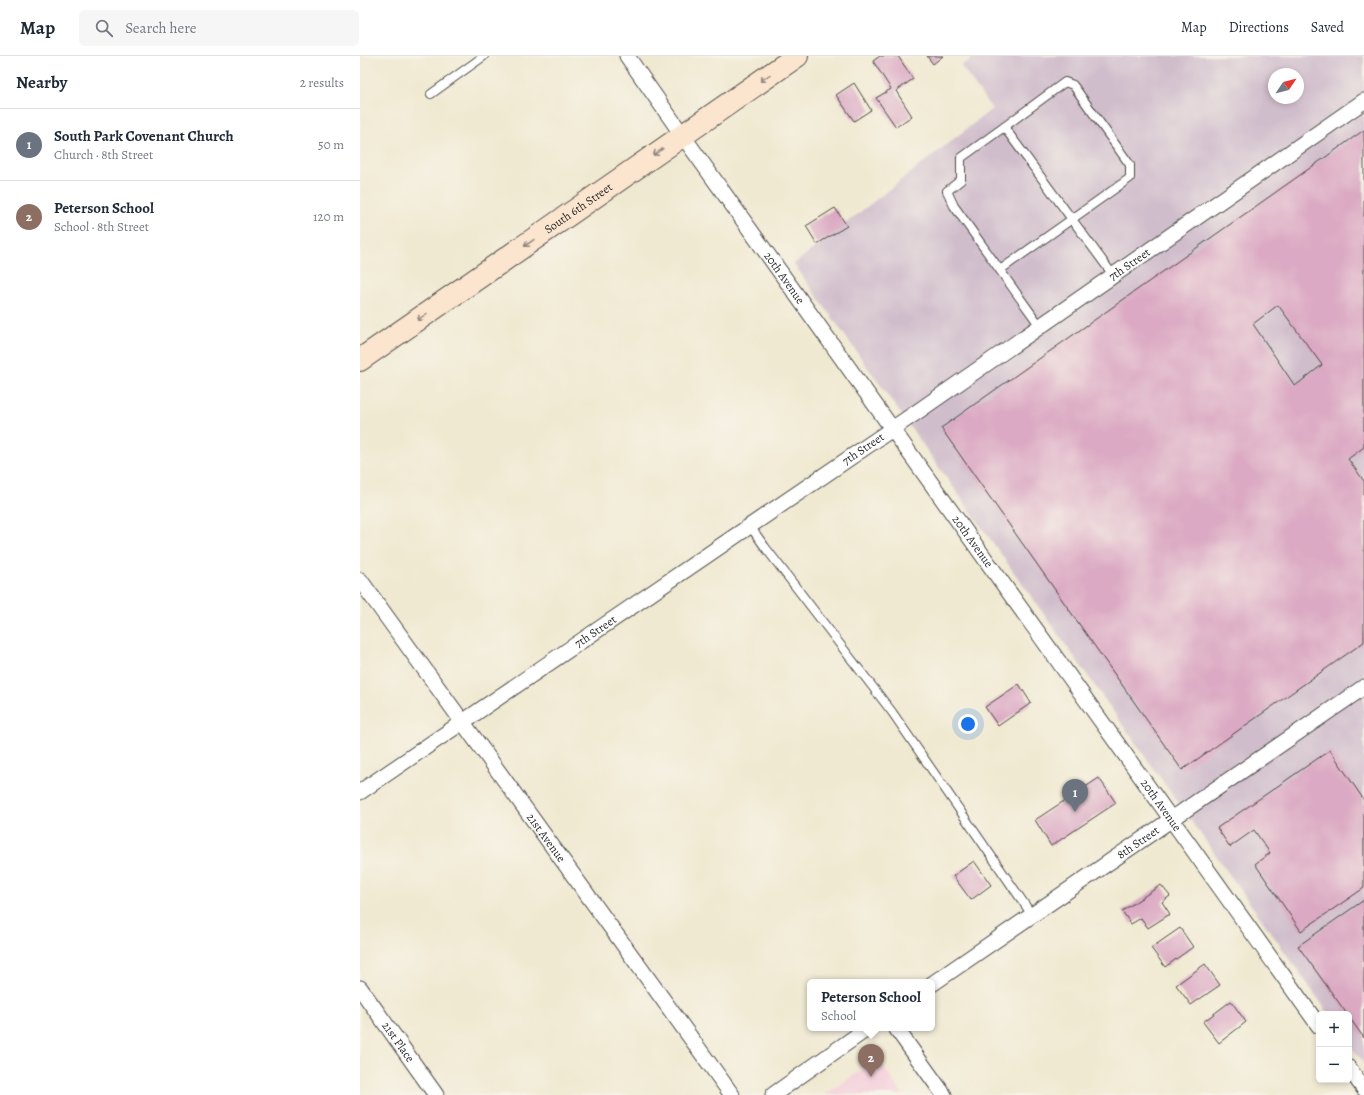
<!DOCTYPE html>
<html lang="en">
<head>
<meta charset="utf-8">
<style>
	body { margin:0; font-family:Alegreya,serif; background:#f6f6f7; color:#1f2937 }
	.controls { position:absolute; right:12px; bottom:12px; display:grid; overflow:hidden; border-radius:6px; box-shadow:0 2px 6px #0003 }
	.controls button { width:36px; height:36px; display:grid; place-items:center; padding:0; border:0; border-bottom:1px solid #e0e1e3; background:#fff; color:#1f2937; font:20px sans-serif }
	.compass { position:absolute; left:908px; top:12px; width:36px; height:36px; border-radius:50%; background:#fff; box-shadow:0 2px 6px #0003; rotate:55deg }
	.you { position:absolute; left:608px; top:668px; width:14px; height:14px; margin:-10px; border:3px solid #fff; border-radius:50%; background:#1a73e8; box-shadow:0 0 0 6px #1a73e833 }
	.badge { display:grid; place-items:center; width:26px; height:26px; border-radius:50%; background:#2563eb; color:#fff; font-size:13px; font-weight:700 }
	.pin { position:absolute; translate:-50% -33px; filter:drop-shadow(0 1px 2px #0008) }
	.pin::after { content:''; position:absolute; top:21px; width:14px; height:12px; background:inherit; clip-path:polygon(0 0,100% 0,50% 100%) }
	.popup { position:absolute; left:447px; top:923px; width:128px; height:52px; box-sizing:border-box; display:grid; place-content:center; border-radius:6px; background:#fff; filter:drop-shadow(0 1px 3px #0005); font-size:13px; white-space:nowrap; color:#747a83 }
	.popup b { font-size:15px; color:#1f2937 }
	.popup::after { content:''; position:absolute; left:50%; top:100%; margin-left:-8px; border:8px solid transparent; border-top-color:#fff }
	.list { margin:0; padding:0; list-style:none }
	h2 { display:flex; justify-content:space-between; align-items:center; height:52px; margin:0; padding:0 16px; font-size:17px }
	h2 small { font-size:13px; font-weight:400; color:#747a83 }
	.list li { display:grid; grid-template-columns:26px 1fr auto; gap:12px; align-items:center; box-sizing:border-box; height:72px; padding:0 16px; border-top:1px solid #e0e1e3 }
	.list b { display:block; font-size:15px; white-space:nowrap }
	.list p { margin:0; font-size:13px; white-space:nowrap; color:#747a83 }
	.list em { font-size:13px; font-style:normal; color:#747a83 }
	.icon { flex:none; width:22px; height:22px; fill:none; stroke:currentColor; stroke-width:2; stroke-linecap:round; stroke-linejoin:round }
	.map { position:relative; flex:none; width:1004px; height:1039px; overflow:hidden }
	header { display:flex; align-items:center; gap:24px; box-sizing:border-box; height:56px; padding:0 20px; background:#fff; border-bottom:1px solid #e0e1e3 }
	header strong { font-size:19px }
	nav { display:flex; gap:22px; margin-inline-start:auto; font-size:14px }
	.search { width:280px; height:36px; background:#f6f6f7; display:flex; align-items:center; gap:10px; box-sizing:border-box; padding:0 14px; border-radius:6px; color:#747a83; font-size:15px }
	main { display:flex }
	aside { flex:1; background:#fff }
	.map>svg:first-child { display:block }
	.built { fill:#f4cfdc }
	.industrial { fill:#d0bdcc; fill-rule:evenodd }
	.building { fill:#dba9c3; fill-rule:evenodd }
	.lines { fill:none; stroke-linecap:round; stroke-linejoin:round }
	.lane-casing { stroke:#494844; stroke-width:10 }
	.street-casing { stroke:#494844; stroke-width:17 }
	.secondary-casing { stroke:#494844; stroke-width:24 }
	.lane { stroke:#fff; stroke-width:8 }
	.street { stroke:#fff; stroke-width:15 }
	.secondary { stroke:#fbe5cf; stroke-width:22 }
	.oneway { stroke:#93887d }
	.labels { text-anchor:middle; stroke-width:4; stroke-linejoin:round; paint-order:stroke }
	.street-label { font-size:12px; fill:#2b2b2b; stroke:#f7f3e8 }
</style>
</head>
<body>
<header>
<strong>Map</strong>
<div class="search"><svg class="icon" aria-label="search" viewBox="0 0 24 24"><circle cx="10" cy="10" r="6"/><path d="M15 15l6 6"/></svg>Search here</div>
<nav><a>Map</a><a>Directions</a><a>Saved</a></nav>
</header>
<main>
<aside>
<h2>Nearby<small>2 results</small></h2>
<ul class="list">
<li><span class="badge" style="background:#6b7280">1</span><div><b>South Park Covenant Church</b><p>Church · 8th Street</p></div><em>50 m</em></li>
<li><span class="badge" style="background:#8d6e63">2</span><div><b>Peterson School</b><p>School · 8th Street</p></div><em>120 m</em></li>
</ul>
</aside>
<div class="map">
<svg width="1004" height="1039" viewBox="0 0 1004 1039">
	<rect width="100%" height="100%" fill="#f7f3e8"/>
	<filter id="ink" filterUnits="userSpaceOnUse"><feTurbulence type="fractalNoise" baseFrequency=".025" numOctaves="2"/><feDisplacementMap in="SourceGraphic" scale="8" xChannelSelector="R" yChannelSelector="G"/><feConvolveMatrix kernelMatrix="1 2 1 2 8 2 1 2 1" color-interpolation-filters="sRGB"/></filter>
	<filter id="wash" filterUnits="userSpaceOnUse"><feTurbulence type="fractalNoise" baseFrequency=".012" numOctaves="4" result="noise"/><feDisplacementMap in="SourceGraphic" scale="16" xChannelSelector="R" yChannelSelector="G"/><feGaussianBlur stdDeviation="0.9" result="paint"/><feColorMatrix in="noise" values="0 0 0 0 0 0 0 0 0 0 0 0 0 0 0 0 0 1.4 0 .05"/><feComposite in="paint" operator="in"/></filter>
	<g filter="url(#wash)">
		<rect width="100%" height="100%" fill="#f0e9d1"/>
		<path class="built" d="M518,1003L543,1039H465Z"/>
		<path class="industrial" d="M615,0H1004V1008L989,987V958H969L434,208L632,53L601,10ZM914,18H938V42H914Z"/>
		<g id="blocks">
			<g class="building">
				<path d="M520,0H538L553,23L536,35L552,60L536,71L516,42L531,33L513,5Z"/>
				<path d="M567,0H583L573,8Z"/>
				<path d="M494,27L511,54L494,65L476,39Z"/>
				<path d="M1004,74V391L988,403L1004,425V586L822,714L581,372ZM918,249L962,309L935,330L893,268Z"/>
				<path d="M475,152L487,170L457,188L446,170Z"/>
				<path d="M659,628L671,647L638,670L625,651Z"/>
				<path d="M970,694L1004,744V832L941,875L895,808L910,797L894,774L870,791L857,772Z"/>
				<path d="M739,722L756,747L691,790L675,764Z"/>
				<path d="M614,805L631,829L611,844L593,820Z"/>
				<path d="M801,829L810,840L802,846L810,858L788,872L781,862L771,868L762,855Z"/>
				<path d="M1004,844V982L989,961V958H987L938,890Z"/>
				<path d="M820,872L833,891L805,911L791,892Z"/>
				<path d="M845,908L860,929L831,949L816,929Z"/>
				<path d="M871,945L886,966L859,987L843,966Z"/>
			</g>
		</g>
	</g>
	<g filter="url(#ink)">
		<use href="#blocks" fill-opacity="0" stroke="#494844" stroke-width="1"/>
		<g class="lines">
			<defs>
				<g id="lane">
					<path d="M71,38L124,0"/>
					<path d="M640,214L770,122V109L713,29L705,26L644,71"/>
					<path d="M680,270L594,150L587,135L601,124V102L644,71L753,219"/>
					<path d="M390,470L405,491L532,656L672,859"/>
				</g>
				<g id="street">
					<path id="s1" d="M267,0L323,80L959,970"/>
					<path id="s2" d="M0,524L372,1039"/>
					<path id="s3" d="M0,736L557,356L1004,45"/>
					<path id="s4" d="M572,928L1004,631"/>
					<path id="s5" d="M0,932L76,1039"/>
					<path d="M536,972L584,1039"/>
					<path d="M989,1012L1004,1033"/>
					<path d="M413,1039L508,972"/>
				</g>
				<g id="secondary">
					<path id="s6" d="M0,304L437,0"/>
				</g>
			</defs>
			<use href="#lane" class="lane-casing"/>
			<use href="#street" class="street-casing"/>
			<use href="#secondary" class="secondary-casing"/>
			<use href="#lane" class="lane"/>
			<use href="#street" class="street"/>
			<use href="#secondary" class="secondary"/>
		</g>
		<defs><path id="oneway-shaft" d="M-6 0H5M1.5-3L5.5 0L1.5 3" fill="none" stroke-width="1.6" stroke-linecap="round" stroke-linejoin="round"/></defs>
		<g class="oneway">
			<use href="#oneway-shaft" transform="translate(405 22) rotate(145)"/>
			<use href="#oneway-shaft" transform="translate(298 96) rotate(145)"/>
			<use href="#oneway-shaft" transform="translate(169 187) rotate(145)"/>
			<use href="#oneway-shaft" transform="translate(62 261) rotate(145)"/>
		</g>
	</g>
	<g class="labels">
		<g class="street-label">
			<text dy="4" stroke="none"><textPath href="#s6" startOffset="266">South 6th Street</textPath></text>
			<text dy="4" stroke="none"><textPath href="#s3" startOffset="933">7th Street</textPath></text>
			<text dy="4" stroke="none"><textPath href="#s1" startOffset="272">20th Avenue</textPath></text>
			<text dy="4" stroke="none"><textPath href="#s3" startOffset="609">7th Street</textPath></text>
			<text dy="4" stroke="none"><textPath href="#s1" startOffset="596">20th Avenue</textPath></text>
			<text dy="4" stroke="none"><textPath href="#s3" startOffset="285">7th Street</textPath></text>
			<text dy="4" stroke="none"><textPath href="#s1" startOffset="920">20th Avenue</textPath></text>
			<text dy="4" stroke="none"><textPath href="#s2" startOffset="318">21st Avenue</textPath></text>
			<text dy="4" stroke="none"><textPath href="#s4" startOffset="250">8th Street</textPath></text>
			<text dy="4" stroke="none"><textPath href="#s5" startOffset="66">21st Place</textPath></text>
		</g>
	</g>
</svg>
<div class="controls">
<button>+</button>
<button>−</button>
</div>
<svg class="compass" viewBox="-18 -18 36 36"><path d="M0-13l5 13h-10z" fill="#e53935"/><path d="M0 13l5-13h-10z" fill="#747a83"/></svg>
<div class="you"></div>
<div class="pin badge" style="left:715px;top:756px;background:#6b7280">1</div>
<div class="pin badge" style="left:511px;top:1021px;background:#8d6e63">2</div>
<div class="popup"><b>Peterson School</b>School</div>
</div>
</main>
</body>
</html>
